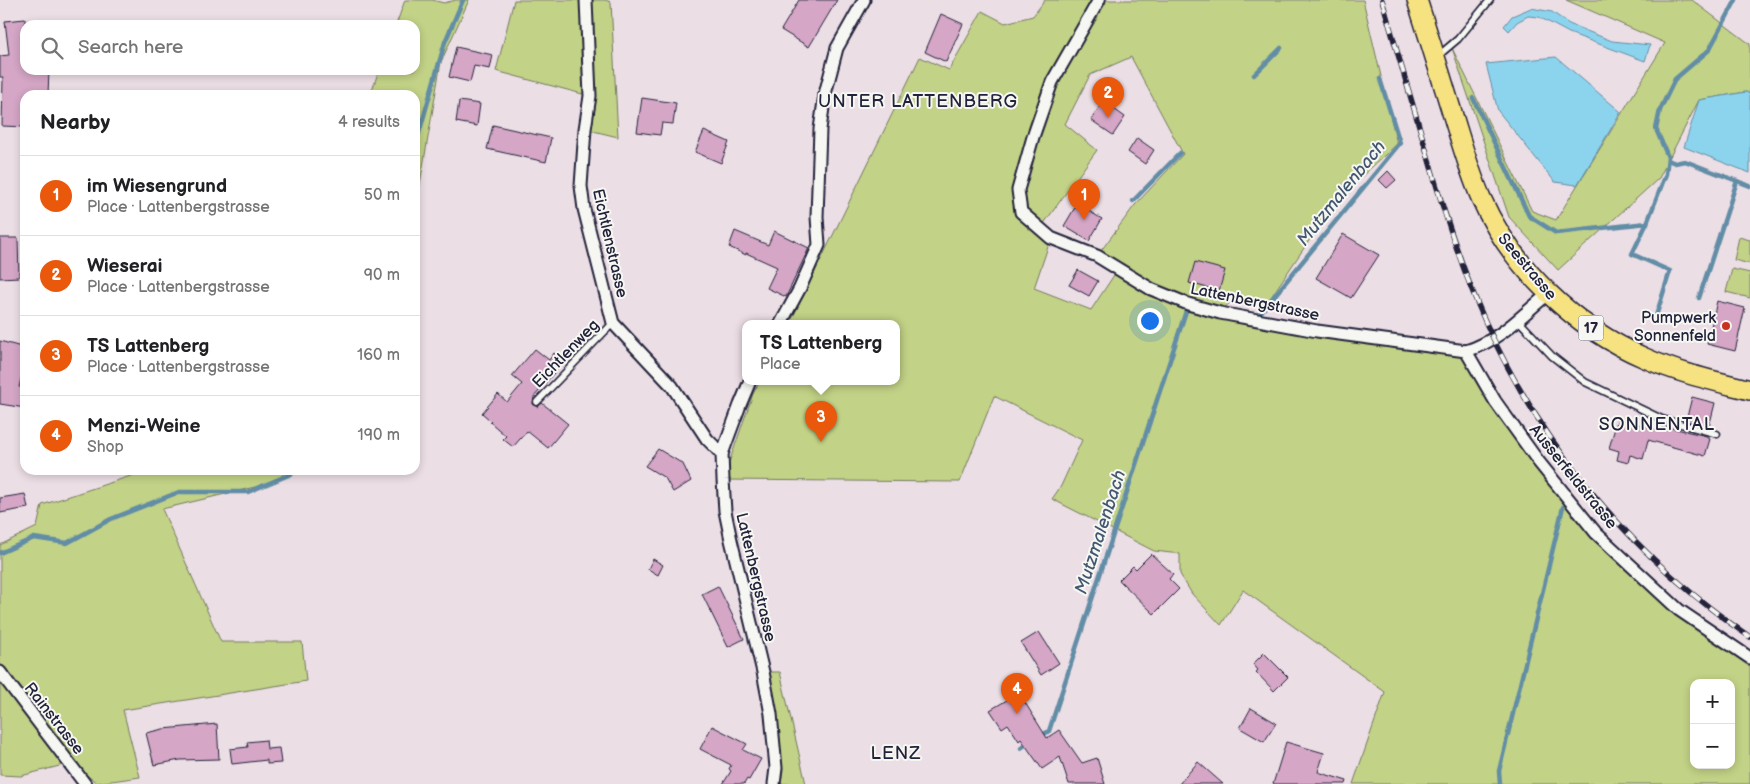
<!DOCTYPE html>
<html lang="en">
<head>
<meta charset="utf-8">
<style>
	body { margin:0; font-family:"Balsamiq Sans",sans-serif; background:#f6f6f6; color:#202124 }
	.controls { position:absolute; right:15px; bottom:15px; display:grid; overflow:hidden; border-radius:10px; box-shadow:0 2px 8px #0003 }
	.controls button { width:45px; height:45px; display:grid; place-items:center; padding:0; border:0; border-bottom:1px solid #e0e0e0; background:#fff; color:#202124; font:25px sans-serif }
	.you { position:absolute; left:1149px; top:320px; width:18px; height:18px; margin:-12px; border:4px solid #fff; border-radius:50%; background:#1a73e8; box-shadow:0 0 0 8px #1a73e833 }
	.badge { display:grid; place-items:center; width:32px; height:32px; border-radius:50%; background:#ea580c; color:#fff; font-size:16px; font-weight:700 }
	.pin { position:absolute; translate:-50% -41px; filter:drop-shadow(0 1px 2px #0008) }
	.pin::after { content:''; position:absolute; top:26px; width:18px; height:15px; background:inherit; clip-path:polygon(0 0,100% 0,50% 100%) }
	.popup { position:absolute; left:742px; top:320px; width:158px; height:65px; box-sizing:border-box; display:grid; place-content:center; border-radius:10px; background:#fff; filter:drop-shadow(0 1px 4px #0005); font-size:16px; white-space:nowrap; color:#757577 }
	.popup b { font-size:19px; color:#202124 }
	.popup::after { content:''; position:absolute; left:50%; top:100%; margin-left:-10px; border:10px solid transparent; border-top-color:#fff }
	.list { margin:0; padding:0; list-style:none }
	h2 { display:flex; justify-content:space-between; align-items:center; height:65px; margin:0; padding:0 20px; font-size:21px }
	h2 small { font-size:16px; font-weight:400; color:#757577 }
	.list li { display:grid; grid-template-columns:32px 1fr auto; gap:15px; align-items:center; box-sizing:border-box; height:80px; padding:0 20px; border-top:1px solid #e0e0e0 }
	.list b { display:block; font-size:19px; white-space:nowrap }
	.list p { margin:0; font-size:16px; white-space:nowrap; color:#757577 }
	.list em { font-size:16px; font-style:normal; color:#757577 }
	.icon { flex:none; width:28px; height:28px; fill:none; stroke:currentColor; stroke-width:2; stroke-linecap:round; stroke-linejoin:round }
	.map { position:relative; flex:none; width:1750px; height:784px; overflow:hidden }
	.search { position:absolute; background:#fff; box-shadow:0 2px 8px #0003; left:20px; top:20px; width:400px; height:55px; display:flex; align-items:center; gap:12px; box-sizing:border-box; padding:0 18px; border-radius:15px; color:#757577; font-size:19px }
	.panel { position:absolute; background:#fff; box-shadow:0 2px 8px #0003; left:20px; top:90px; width:400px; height:385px; border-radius:15px }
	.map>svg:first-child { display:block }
	.green { fill:#c2d286; stroke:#727a60; fill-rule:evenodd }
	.water { fill:#8cd4ed; stroke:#628da6 }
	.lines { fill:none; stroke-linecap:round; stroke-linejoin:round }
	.stream { stroke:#628da6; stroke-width:4.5 }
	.building { fill:#d5a6c6; stroke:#22223b }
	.lane-casing { stroke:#22223b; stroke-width:9 }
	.street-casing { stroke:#22223b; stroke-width:15 }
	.primary-casing { stroke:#22223b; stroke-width:22 }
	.lane { stroke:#f6f6f2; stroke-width:5.5 }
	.street { stroke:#f6f6f2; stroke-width:11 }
	.primary { stroke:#f7e281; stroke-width:19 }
	.rail-casing { stroke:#22223b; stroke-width:5.5 }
	.rail { stroke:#f6f6f2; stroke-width:4; stroke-dasharray:11; stroke-linecap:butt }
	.poi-dot { fill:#c8321e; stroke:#f6f6f2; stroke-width:2 }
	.labels { text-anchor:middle; stroke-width:4; stroke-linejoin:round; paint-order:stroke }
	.shield { fill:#f6f6f2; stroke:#626272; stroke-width:1 }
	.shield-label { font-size:15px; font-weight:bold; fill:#22223b }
	.street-label { font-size:16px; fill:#22223b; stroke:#f6f6f2 }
	.poi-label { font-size:16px; fill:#22223b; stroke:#f6f6f2; text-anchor:end }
	.neighbourhood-label { font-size:18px; letter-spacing:1px; fill:#22223b; stroke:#f6f6f2 }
	.water-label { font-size:18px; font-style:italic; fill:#425770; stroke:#f6f6f2 }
</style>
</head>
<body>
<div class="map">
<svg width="1750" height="784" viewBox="0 0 1750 784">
	<rect width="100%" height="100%" fill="#ecdee5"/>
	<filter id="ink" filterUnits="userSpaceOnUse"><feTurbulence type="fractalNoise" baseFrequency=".02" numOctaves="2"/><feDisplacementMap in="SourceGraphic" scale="10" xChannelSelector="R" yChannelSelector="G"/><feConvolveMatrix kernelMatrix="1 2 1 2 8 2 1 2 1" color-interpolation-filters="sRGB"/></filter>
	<g filter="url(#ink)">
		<g class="green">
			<path d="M405,0H432L444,3L456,0H469L441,62L415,213V95H372L371,93L379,70H415V25H396Z"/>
			<path d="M514,0H605L611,2L618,137L585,129L590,96L496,71Z"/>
			<path d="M1045,0H1363L1397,144L1337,199L1265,306L1236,296L1220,313L1466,351L1596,533L1679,610L1750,658V784H1353L1385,692L1243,590L1221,625L1192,594L1180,574V554L1154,551L1052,499L1061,486L1082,440L994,396L960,482L723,480L753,394L760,381H896V323H790L920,57L949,70L982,11L1005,23L1033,16ZM1131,57L1183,154L1135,205L1097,256L1118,269L1091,310L1034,288L1051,238L1040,229L1097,150L1065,124L1090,75ZM1694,683H1731V765H1694Z"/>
			<path d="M1566,0H1692L1750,44V94L1746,92L1699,100L1659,178L1558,270L1509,217L1452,48L1532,211L1556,220L1665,43Z"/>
			<path d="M1739,237L1750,240V264L1734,260Z"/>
			<path d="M1732,269L1750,273V298L1726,292Z"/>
			<path d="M149,470H287L276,482L162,509L221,642H302L306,681L123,710L140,777L97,783L71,763L21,776L0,775V545L37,527L42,505Z"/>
			<path d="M763,672H780L806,784H774Z"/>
		</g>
		<g class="water">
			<path d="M1531,8L1552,12L1569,24L1612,41L1650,45L1645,61L1569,33L1539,17L1528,16L1517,22L1509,31L1504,26L1512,16Z"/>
			<path d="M1556,57L1621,112L1577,185L1555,182L1498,111L1486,64Z"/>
			<path d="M1746,92L1750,94V173L1684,147L1699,100Z"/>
		</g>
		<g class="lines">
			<g class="stream">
				<path d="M1254,75L1281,48"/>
				<path d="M1473,98L1529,216L1556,233L1647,223"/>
				<path d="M415,147L445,42L463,0"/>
				<path d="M1668,160L1675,163L1685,161L1750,186"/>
				<path d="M1133,201L1180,153"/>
				<path d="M1699,298L1737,181"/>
				<path d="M1261,312L1400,143L1380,79"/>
				<path d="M1656,316L1670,271L1632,254L1647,223L1666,174L1668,157L1656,129L1660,110L1675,79L1709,50L1736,0"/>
				<path d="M0,553L34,538L67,543L111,519L179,492H248L291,474L293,470"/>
				<path d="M1041,736L1049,731L1186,311"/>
				<path d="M1021,748L1030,742"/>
				<path d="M1500,784L1499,771L1563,507"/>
			</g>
		</g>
		<g class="building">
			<path d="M799,0H837L809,47L781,30Z"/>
			<path d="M941,14L963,24L946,62L925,52Z"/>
			<path d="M25,19V70H49L48,95H25V127L2,126L3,77H0V56L9,55L5,21Z"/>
			<path d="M456,47L493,55L490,69L474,66L470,82L449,77Z"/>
			<path d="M642,98L676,103L673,124L662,123L660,135L637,132Z"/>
			<path d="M459,101L480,104L477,126L456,122Z"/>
			<path d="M1103,101L1125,117L1113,135L1091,120Z"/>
			<path d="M493,125L551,138L546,162L487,149Z"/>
			<path d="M704,131L729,142L721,163L695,152Z"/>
			<path d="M1137,138L1154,150L1145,164L1128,152Z"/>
			<path d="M1388,171L1396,180L1387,188L1379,180Z"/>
			<path d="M1077,204L1102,219L1089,241L1064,226Z"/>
			<path d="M735,231L768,245L774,231L809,248L786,297L767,288L777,267L746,253V255L729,247Z"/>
			<path d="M1343,234L1379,255L1351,298L1316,278Z"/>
			<path d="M0,238H18L19,277L0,278Z"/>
			<path d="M1195,262L1225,270L1219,291L1189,283Z"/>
			<path d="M1078,270L1098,281L1089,296L1069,285Z"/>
			<path d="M1717,301L1745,308L1735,351L1707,344Z"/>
			<path d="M0,341L25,348V363L19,387L25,388V408L0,404Z"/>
			<path d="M535,349L549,360L554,353L564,361L534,397L533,404L538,407L542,403L568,424L548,448L527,431L513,447L503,439L506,436L490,422L491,421L482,413L498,394L507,402L522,384L512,376Z"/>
			<path d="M1692,397L1715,403L1709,427L1686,421Z"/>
			<path d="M1618,418L1662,431L1663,426L1707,436V438L1710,439L1705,456L1648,440L1643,459L1630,455L1628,463L1617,460L1619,451L1609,448Z"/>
			<path d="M658,449L683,464L691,481L673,492L665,478L645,466Z"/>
			<path d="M25,494L28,508L0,513V498Z"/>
			<path d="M1151,554L1173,574L1169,579L1179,589L1154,614L1119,580L1133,566L1136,569Z"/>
			<path d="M653,559L663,565L658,575L648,569Z"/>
			<path d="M718,586L744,639L728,647L702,594Z"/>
			<path d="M1039,632L1059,663L1041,675L1021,643Z"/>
			<path d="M1264,653L1288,677L1274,691L1256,672L1258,670L1253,664Z"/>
			<path d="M1019,693L1047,738L1059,730L1082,763L1097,758L1105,784H1069L1060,757L1042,769L1021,739L1019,741L1008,724L1002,728L990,710Z"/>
			<path d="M1251,708L1276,723L1264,742L1240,728Z"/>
			<path d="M217,724L219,759L180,760L154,765L146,733L163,729Z"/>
			<path d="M712,726L747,744L743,750L761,759L749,780L747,779L744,784H723L731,771L729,769L731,765L700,749Z"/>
			<path d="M266,740L267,749L279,748L281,763L267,764V760L232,764L230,749L248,747L247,742Z"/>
			<path d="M1286,742L1324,753L1318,772L1347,781L1346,784H1273Z"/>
			<path d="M1198,762L1223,784H1179Z"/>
		</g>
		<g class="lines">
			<defs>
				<g id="lane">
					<path d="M1439,55L1458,39L1490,0"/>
					<path d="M1518,320L1552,356L1585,382L1662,419L1717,434"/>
					<path d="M537,402L613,323"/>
				</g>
				<g id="street">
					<path d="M586,0L590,96L585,129L581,186L584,209L613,323L672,386L707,439L722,454"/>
					<path d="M1099,0L1052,82L1033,137L1018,190L1021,212L1051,238L1097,256L1151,289L1188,304L1220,313L1317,331L1466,351C1499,341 1522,315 1548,294"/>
					<path d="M781,323L800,288L819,245L817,217L820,129L825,94L837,48L864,0"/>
					<path d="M1466,351L1495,401L1538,461L1596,533L1679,610L1750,658"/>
					<path d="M750,381L740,405L722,454L723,480L725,511L731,540L763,672L771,714L776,768L774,784"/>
					<path d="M0,672L85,784"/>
				</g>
				<path id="primary" d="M1417,0C1430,40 1442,80 1454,119C1462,145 1470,173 1481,198C1512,268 1575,328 1645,358C1678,373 1715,381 1750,390"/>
			</defs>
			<use href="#lane" class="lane-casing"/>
			<use href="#street" class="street-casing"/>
			<use href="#primary" class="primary-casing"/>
			<use href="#lane" class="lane"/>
			<use href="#street" class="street"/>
			<use href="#primary" class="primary"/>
			<defs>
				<path id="rail" d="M1382,0C1397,51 1412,102 1427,153C1443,210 1461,267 1485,321C1542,448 1635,559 1750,637"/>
			</defs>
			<use href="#rail" class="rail-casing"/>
			<use href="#rail" class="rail"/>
		</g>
	</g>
	<circle class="poi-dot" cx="1726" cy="326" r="5"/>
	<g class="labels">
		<rect class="shield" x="1578.5" y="315.5" width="25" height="25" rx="4"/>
		<g class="shield-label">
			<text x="1591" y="333">17</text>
		</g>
		<g class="street-label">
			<text transform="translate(611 243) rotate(77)" y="6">Eichtlenstrasse</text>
			<text transform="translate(1528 266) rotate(50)" y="6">Seestrasse</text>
			<text transform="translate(1255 301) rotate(12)" y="6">Lattenbergstrasse</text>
			<text transform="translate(565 353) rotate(-46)" y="6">Eichtlenweg</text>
			<text transform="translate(1574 476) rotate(51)" y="6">Ausserfeldstrasse</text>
			<text transform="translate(757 577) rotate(77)" y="6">Lattenbergstrasse</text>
			<text transform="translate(55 718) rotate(52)" y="6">Rainstrasse</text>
		</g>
		<g class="poi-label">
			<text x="1716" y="323">Pumpwerk<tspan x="1716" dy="18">Sonnenfeld</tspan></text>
		</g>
		<g class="neighbourhood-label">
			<text x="918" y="107">UNTER LATTENBERG</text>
			<text x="1657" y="430">SONNENTAL</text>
			<text x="896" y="759">LENZ</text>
		</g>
		<g class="water-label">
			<text transform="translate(1341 193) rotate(-51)" y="6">Mutzmalenbach</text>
			<text transform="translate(1100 532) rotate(-72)" y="6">Mutzmalenbach</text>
		</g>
	</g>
</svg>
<div class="controls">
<button>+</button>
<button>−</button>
</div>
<div class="you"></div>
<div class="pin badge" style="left:1084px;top:220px">1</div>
<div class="pin badge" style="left:1108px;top:118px">2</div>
<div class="pin badge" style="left:821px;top:442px">3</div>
<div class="popup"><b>TS Lattenberg</b>Place</div>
<div class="pin badge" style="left:1017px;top:714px">4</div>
<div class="search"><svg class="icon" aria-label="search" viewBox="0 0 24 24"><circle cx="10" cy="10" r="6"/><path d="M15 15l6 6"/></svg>Search here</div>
<section class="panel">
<h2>Nearby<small>4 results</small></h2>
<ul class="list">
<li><span class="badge">1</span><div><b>im Wiesengrund</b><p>Place · Lattenbergstrasse</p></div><em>50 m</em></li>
<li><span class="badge">2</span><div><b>Wieserai</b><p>Place · Lattenbergstrasse</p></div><em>90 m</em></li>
<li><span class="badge">3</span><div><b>TS Lattenberg</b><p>Place · Lattenbergstrasse</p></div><em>160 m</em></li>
<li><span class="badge">4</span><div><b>Menzi-Weine</b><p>Shop</p></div><em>190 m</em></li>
</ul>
</section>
</div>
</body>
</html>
